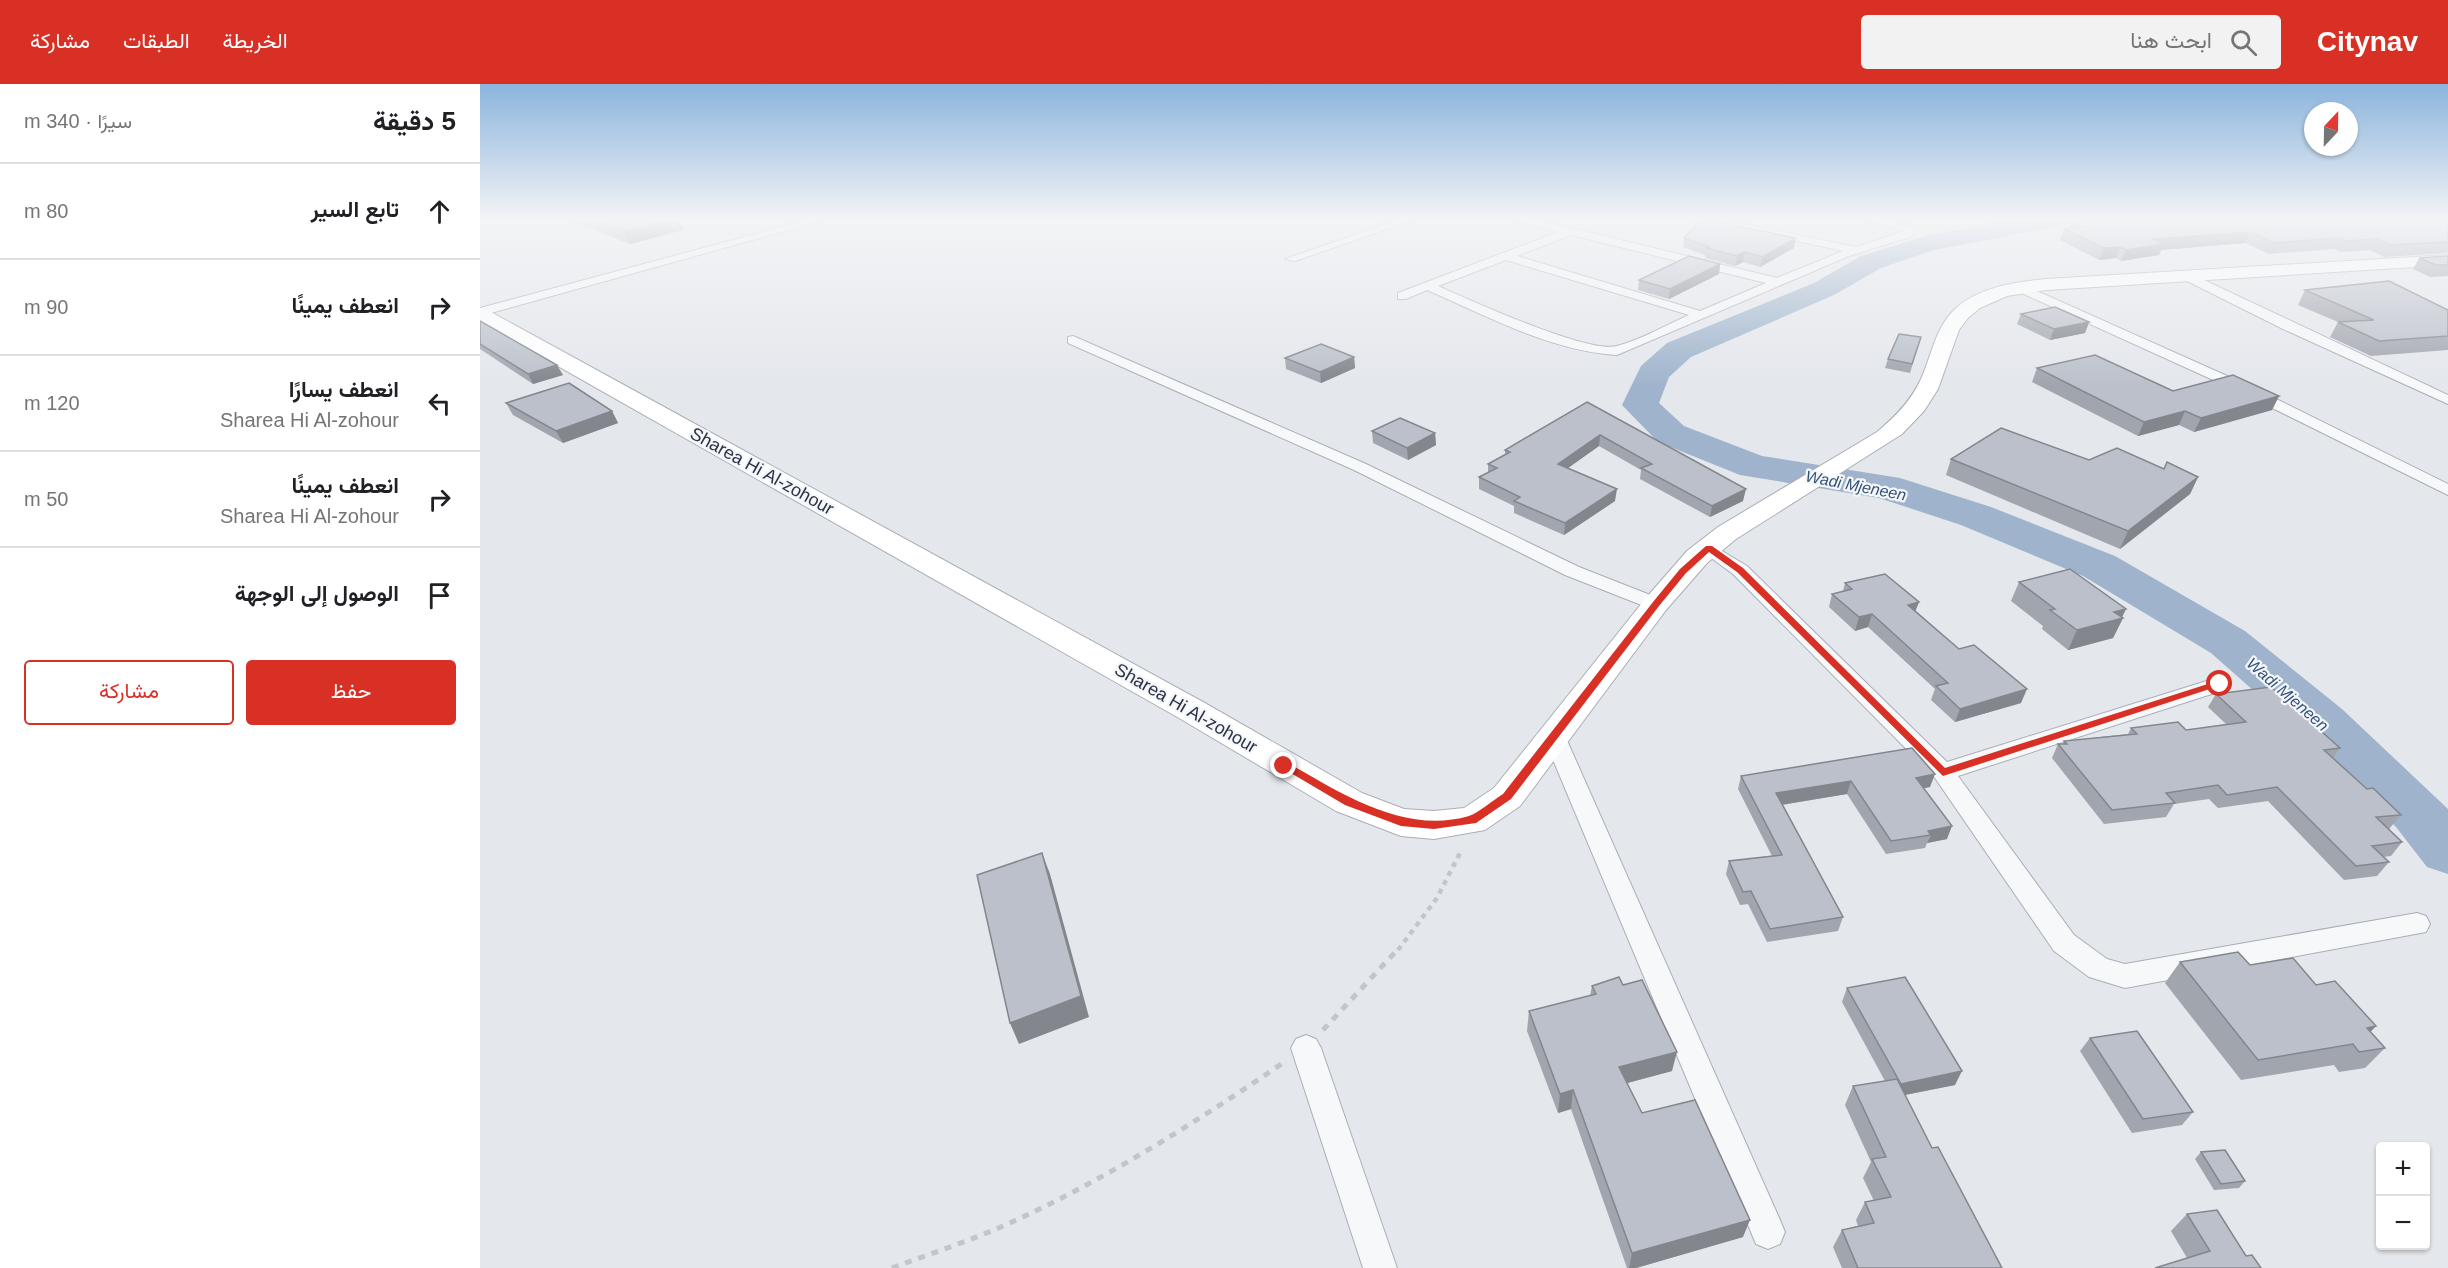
<!DOCTYPE html>
<html lang="ar">
<head>
<meta charset="utf-8">
<style>
	body { margin:0; font-family:Arial,Vazirmatn,sans-serif; background:#f2f2f2; color:#202124; direction:rtl }
	.controls { position:absolute; right:18px; bottom:18px; display:grid; overflow:hidden; border-radius:6px; box-shadow:0 2px 4px #0004 }
	.controls button { width:54px; height:54px; display:grid; place-items:center; padding:0; border:0; border-bottom:2px solid #e0e0e0; background:#fff; color:#202124; font:30px sans-serif }
	.compass { position:absolute; left:1824px; top:18px; width:54px; height:54px; border-radius:50%; background:#fff; box-shadow:0 2px 4px #0004; rotate:22deg }
	.stop { position:absolute; width:18px; height:18px; margin:-14px; border:4px solid #d93025; border-radius:50%; background:#fff }
	.stop.end { background:#d93025; border-color:#fff; box-shadow:0 2px 6px #0008 }
	.list { margin:0; padding:0; list-style:none }
	h2 { display:flex; justify-content:space-between; align-items:center; height:78px; margin:0; padding:0 24px; font-size:26px }
	h2 small { font-size:20px; font-weight:400; color:#757577 }
	.list li { display:grid; grid-template-columns:39px 1fr auto; gap:18px; align-items:center; box-sizing:border-box; height:96px; padding:0 24px; border-top:2px solid #e0e0e0 }
	.list b { display:block; font-size:22px; white-space:nowrap }
	.list p { margin:0; font-size:20px; white-space:nowrap; color:#757577 }
	.list em { font-size:20px; font-style:normal; color:#757577 }
	.actions { display:flex; gap:12px; padding:18px 24px }
	.actions a { flex:1; padding:14px 0; border:2px solid #d93025; border-radius:6px; text-align:center; font-size:21px; color:#d93025 }
	.actions .main { background:#d93025; color:#fff }
	.icon { flex:none; width:33px; height:33px; fill:none; stroke:currentColor; stroke-width:2; stroke-linecap:round; stroke-linejoin:round }
	.map { position:relative; flex:none; width:1968px; height:1184px; overflow:hidden; direction:ltr }
	header { display:flex; align-items:center; gap:36px; box-sizing:border-box; height:84px; padding:0 30px; background:#d93025; color:#fff }
	header strong { font-size:28px }
	nav { display:flex; gap:33px; margin-inline-start:auto; font-size:21px }
	.search { width:420px; height:54px; background:#f2f2f2; display:flex; align-items:center; gap:15px; box-sizing:border-box; padding:0 21px; border-radius:6px; color:#757577; font-size:22px }
	main { display:flex }
	aside { flex:1; background:#fff }
	.map>svg:first-child { display:block }
	.lines { fill:none; stroke-linecap:round; stroke-linejoin:round }
	.river { fill:#9fb4cc; fill-rule:evenodd }
	.street-casing { stroke:#a9aeb7; stroke-width:2 }
	.secondary-casing { stroke:#a9aeb7; stroke-width:2 }
	.path-far1 { stroke:#c2c5cb; stroke-width:4.5; stroke-dasharray:5 5; stroke-linecap:butt }
	.path { stroke:#c2c5cb; stroke-width:5; stroke-dasharray:7 7; stroke-linecap:butt }
	.street { fill:#f7f8fa; fill-rule:evenodd }
	.secondary { fill:#fff; fill-rule:evenodd }
	.wall { fill:#a1a5ae }
	.shaded-wall { fill:#83868d }
	.building { fill:#bbc0ca; stroke:#83868d; stroke-width:1.5 }
	.route { fill:#d93025 }
	.labels { text-anchor:middle; stroke-width:4.5; stroke-linejoin:round; paint-order:stroke }
	.far-water-label { font-size:16px; font-style:italic; fill:#34527a; stroke:#f4f6f9 }
	.street-label { font-size:18px; fill:#2b3445; stroke:#f4f6f9 }
</style>
</head>
<body>
<header>
<strong>Citynav</strong>
<div class="search"><svg class="icon" aria-label="search" viewBox="0 0 24 24"><circle cx="10" cy="10" r="6"/><path d="M15 15l6 6"/></svg>ابحث هنا</div>
<nav><a>الخريطة</a><a>الطبقات</a><a>مشاركة</a></nav>
</header>
<main>
<div class="map">
<svg width="1968" height="1184" viewBox="0 0 1968 1184">
	<rect width="100%" height="100%" fill="#e4e7ec"/>
	<g class="lines">
		<path class="river" d="M1538,135H1594L1590,140L1454,166L1401,184L1354,211L1211,273L1189,293L1179,319L1204,342L1282,372L1420,394L1511,423L1635,472L1765,547L1862,625L1968,725V790L1947,783L1916,743L1824,651L1731,569L1603,492L1481,441L1399,414L1260,391L1178,358L1142,321L1161,282L1187,259L1334,199L1381,172L1449,151Z"/>
		<defs>
			<g id="street">
				<path d="M331,135H348L0,232V224Z"/>
				<path d="M921,135H936L815,177L805,175Z"/>
				<path d="M1029,135H1048L1091,144L1297,194L1363,167L1218,135H1239L1376,163L1424,147L1380,135C1397,135 1422,134 1435,146L1433,152L1369,172L1137,271C1071,267 1007,232 947,206L926,215H918V209L1078,148ZM1091,151L1286,199L1220,227L1037,172ZM1026,176L1209,231C1186,241 1161,256 1137,262C1108,270 990,216 958,202Z"/>
				<path d="M1705,187L1968,311V320L1803,245L1701,194V188Z"/>
				<path d="M1539,199L1774,304L1968,400V411L1764,310L1535,206L1533,203Z"/>
				<path d="M593,252L886,380L1099,483L1183,516L1186,520L1183,524H1169L1085,491L874,386L588,259V253Z"/>
				<path d="M1229,459L1267,482L1467,678L1733,595H1747L1751,600L1747,605L1478,692L1594,851L1627,875L1645,880L1937,829L1946,832L1950,840L1946,848L1645,904L1609,893L1574,867L1455,694L1253,490L1223,468L1220,464Z"/>
				<path d="M1074,644L1082,647L1085,652L1300,1136L1305,1148L1300,1160L1288,1165L1276,1160L1063,652L1066,647Z"/>
				<path d="M826,951L836,955L841,964L917,1184H883L811,964L816,955Z"/>
			</g>
			<path id="secondary" d="M1968,171V181L1566,206L1527,212L1500,224L1488,234L1479,246L1458,305L1444,327L1422,350L1256,455L1227,479L1186,526L1040,722L1005,746L954,755L921,752L856,727L699,634L0,238V224L7,226L723,618L882,709L924,725L954,727L984,724L1014,704L1166,514L1207,467L1238,443L1397,348C1415,333 1431,317 1441,295C1452,271 1455,244 1475,225C1499,203 1535,198 1566,195Z"/>
		</defs>
		<use href="#street" class="street-casing"/>
		<use href="#secondary" class="secondary-casing"/>
		<path class="path-far1" d="M918,866L957,814L982,765"/>
		<g class="path">
			<path d="M843,946L919,864"/>
			<path d="M412,1184C449,1170 487,1158 523,1142C622,1098 713,1040 803,979"/>
		</g>
		<use href="#street" class="street"/>
		<use href="#secondary" class="secondary"/>
	</g>
	<g class="wall">
		<path d="M88,135H198L203,146L150,160Z"/>
		<path d="M1221,135H1245L1244,139L1314,164L1280,183L1263,178L1255,182L1225,174V171L1203,163L1204,154Z"/>
		<path d="M1592,135H1968V169L1904,173L1890,166L1861,168L1854,165L1789,170L1765,159L1681,166L1679,171L1641,177L1636,174L1619,176L1580,156L1584,145H1588Z"/>
		<path d="M1968,172V192L1950,193L1933,185L1939,174Z"/>
		<path d="M1240,180L1239,190L1189,215L1158,206L1159,196Z"/>
		<path d="M1825,206L1968,226V266L1891,272L1850,253L1858,238L1818,221Z"/>
		<path d="M1541,230L1609,238L1605,249L1570,256L1537,240Z"/>
		<path d="M0,237L83,291L53,300L0,265Z"/>
		<path d="M1441,253L1430,289L1405,284L1408,275Z"/>
		<path d="M874,273L875,284L841,299L806,285L805,274Z"/>
		<path d="M1557,284L1693,307L1799,312L1792,326L1714,348L1699,341L1658,352L1552,298Z"/>
		<path d="M1107,318L1263,417L1230,433L1160,395L1161,386L1119,362L1087,384L1135,417L1084,451L1034,429V422L999,405V393L1008,389V380L1025,371V366Z"/>
		<path d="M26,319L132,327L138,339L83,359L33,331Z"/>
		<path d="M892,347L955,349L956,361L928,376L893,359Z"/>
		<path d="M1471,375L1609,376L1684,385L1718,393L1710,410L1640,465L1466,391Z"/>
		<path d="M1539,498L1646,525L1642,533L1643,534L1633,554L1588,566L1562,545L1563,542L1531,517Z"/>
		<path d="M1365,499L1436,527L1541,619L1475,638L1451,616L1455,605L1388,543L1375,547L1349,523L1352,510L1363,507Z"/>
		<path d="M1736,610L1860,664L1853,674L1887,705L1921,731L1909,745L1922,758L1911,772L1903,773L1909,778L1897,792L1864,796L1788,717L1738,724L1729,715L1694,720L1686,733L1624,740L1572,674L1578,660H1583L1584,657L1648,650L1651,644L1706,646L1746,640L1728,623Z"/>
		<path d="M1432,664L1450,703L1444,704L1467,755L1447,759L1445,764L1406,770L1367,710L1302,721L1363,833L1358,847L1287,858L1268,820L1260,821L1246,790L1249,777L1292,772L1258,705L1261,692Z"/>
		<path d="M1700,878L1770,881L1836,901L1896,942L1890,948L1905,964L1885,984L1859,988L1854,981L1761,996L1685,899Z"/>
		<path d="M1112,902L1192,987L1147,999L1162,1029L1263,1153L1156,1184H1147L1091,1025L1078,1029L1047,947L1049,927L1110,912Z"/>
		<path d="M1367,904L1475,1001L1425,1011L1452,1064L1522,1184H1362L1353,1163L1362,1146L1378,1142L1376,1136L1385,1118L1394,1117L1383,1094L1391,1078L1365,1021L1373,1002L1405,997L1362,918Z"/>
		<path d="M1610,954L1713,1028L1702,1041L1652,1049L1600,967Z"/>
		<path d="M1721,1068L1765,1097L1759,1104L1734,1106L1715,1075Z"/>
		<path d="M1707,1130L1766,1172L1707,1174L1691,1147Z"/>
	</g>
	<g class="shaded-wall">
		<path d="M194,135H198L203,146L150,160L144,147Z"/>
		<path d="M1770,148L1765,159L1681,166L1679,171L1641,177L1646,166L1673,155Z"/>
		<path d="M1316,154L1314,164L1280,183L1282,173Z"/>
		<path d="M1640,163L1636,174L1619,176L1624,164Z"/>
		<path d="M1264,168L1263,178L1255,182L1257,172Z"/>
		<path d="M1240,180L1239,190L1189,215L1190,205Z"/>
		<path d="M1609,238L1605,249L1570,256L1574,245Z"/>
		<path d="M874,273L875,284L841,299L840,288Z"/>
		<path d="M77,281L83,291L53,300L48,290Z"/>
		<path d="M1799,312L1792,326L1714,348L1721,334Z"/>
		<path d="M132,327L138,339L83,359L76,347Z"/>
		<path d="M1705,327L1699,341L1658,352L1664,338Z"/>
		<path d="M955,349L956,361L928,376L927,364Z"/>
		<path d="M1120,351L1119,362L1077,392L1078,380Z"/>
		<path d="M1718,393L1710,410L1640,465L1648,447Z"/>
		<path d="M1137,405L1135,417L1084,451L1085,439Z"/>
		<path d="M1266,405L1263,417L1230,433L1232,422Z"/>
		<path d="M1439,518L1434,531L1428,521Z"/>
		<path d="M1646,525L1641,535L1643,534L1633,554L1588,566L1597,546L1634,528Z"/>
		<path d="M1392,530L1388,543L1375,547L1379,533Z"/>
		<path d="M1547,605L1541,619L1475,638L1480,625Z"/>
		<path d="M1455,690L1450,703L1431,707L1436,694Z"/>
		<path d="M1371,697L1367,710L1293,722L1296,709Z"/>
		<path d="M1472,742L1467,755L1447,759L1451,751L1448,747Z"/>
		<path d="M562,769L570,790L609,933L539,960L530,939Z"/>
		<path d="M1896,942L1876,963L1887,944Z"/>
		<path d="M1197,968L1192,987L1136,1002L1139,983Z"/>
		<path d="M1482,987L1475,1001L1414,1013L1421,1000Z"/>
		<path d="M1093,1006L1091,1025L1078,1029L1080,1010Z"/>
		<path d="M1270,1136L1263,1153L1156,1184H1149L1152,1169Z"/>
	</g>
	<g class="building">
		<path d="M113,135H194L144,147Z"/>
		<path d="M1221,135H1243L1238,138L1316,154L1282,173L1264,168L1257,172L1226,164L1229,163L1204,154Z"/>
		<path d="M1592,135H1968V158L1910,161L1896,155L1867,157L1859,154L1794,159L1770,148L1673,155L1683,160L1646,166L1640,163L1624,164L1584,145L1602,143L1591,137Z"/>
		<path d="M1209,172L1240,180L1190,205L1159,196Z"/>
		<path d="M1968,172V181H1956L1939,174Z"/>
		<path d="M1909,197L1968,226V252L1899,257L1858,238L1894,236L1825,206Z"/>
		<path d="M1575,223L1609,238L1574,245L1541,230Z"/>
		<path d="M0,237L77,281L48,290L0,260Z"/>
		<path d="M1419,250L1441,253L1432,280L1408,275Z"/>
		<path d="M841,260L874,273L840,288L805,274Z"/>
		<path d="M1615,271L1693,307L1753,291L1799,312L1721,334L1705,327L1664,338L1557,284Z"/>
		<path d="M89,299L132,327L76,347L26,319Z"/>
		<path d="M1107,318L1266,405L1232,422L1161,384L1172,380L1120,351L1078,380L1137,405L1085,439L1034,417L1040,413L999,393L1017,384L1008,380L1030,368L1025,366Z"/>
		<path d="M920,334L955,349L927,364L892,347Z"/>
		<path d="M1521,344L1609,376L1637,364L1684,385L1687,378L1718,393L1648,447L1471,375Z"/>
		<path d="M1590,485L1646,525L1634,528L1643,534L1597,546L1570,526L1575,525L1539,498Z"/>
		<path d="M1405,490L1439,518L1428,521L1479,565L1494,561L1547,605L1480,625L1456,602L1468,599L1392,530L1379,533L1352,510L1372,505L1365,499Z"/>
		<path d="M1791,603L1860,664L1844,666L1887,705L1893,704L1921,731L1896,733L1922,758L1892,762L1909,778L1876,782L1797,703L1747,711L1738,701L1686,709L1695,719L1632,726L1578,660H1587L1584,657L1657,650L1651,644L1698,638L1706,646L1766,638L1736,610Z"/>
		<path d="M1432,664L1455,690L1436,694L1472,742L1448,747L1451,751L1411,757L1371,697L1296,709L1363,833L1290,845L1271,807L1263,808L1249,777L1302,771L1261,692Z"/>
		<path d="M562,769L601,912L530,939L497,791Z"/>
		<path d="M1758,868L1770,881L1813,874L1836,901L1855,897L1896,942L1887,944L1905,964L1879,968L1873,960L1778,976L1700,878Z"/>
		<path d="M1139,893L1143,901L1162,896L1197,968L1139,983L1162,1029L1215,1016L1270,1136L1152,1169L1093,1006L1080,1010L1049,927L1116,910L1112,902Z"/>
		<path d="M1425,893L1482,987L1421,1000L1367,904Z"/>
		<path d="M1657,947L1713,1028L1663,1035L1610,954Z"/>
		<path d="M1417,995L1452,1064L1458,1063L1522,1184H1378L1362,1146L1394,1139L1385,1118L1411,1113L1392,1075L1406,1073L1373,1002Z"/>
		<path d="M1745,1066L1765,1097L1741,1100L1721,1068Z"/>
		<path d="M1737,1126L1766,1172L1772,1171L1781,1184H1675L1730,1167L1707,1130Z"/>
	</g>
	<linearGradient id="sky" x2="0" y2="1"><stop stop-color="#8bb4dd"/><stop offset="0.45" stop-color="#f3f4f6"/><stop offset="1" stop-color="#f3f4f6" stop-opacity="0"/></linearGradient>
	<rect width="1968" height="301" fill="url(#sky)"/>
	<path class="route" d="M1226,462H1232L1263,484L1465,684L1737,597L1745,600L1463,692L1257,488L1229,468L1206,489L1179,522L1031,715L996,739L954,745L921,742L865,721L799,682L804,678L808,679C861,709 924,751 989,732C1000,728 1013,716 1023,710L1173,518L1200,485Z"/>
	<g class="labels">
		<g class="far-water-label">
			<text transform="translate(1376 401) rotate(11)" y="6">Wadi Mjeneen</text>
			<text transform="translate(1808 610) rotate(41)" y="6">Wadi Mjeneen</text>
		</g>
		<g class="street-label">
			<text transform="translate(282 387) rotate(29)" y="6">Sharea Hi Al-zohour</text>
			<text transform="translate(706 624) rotate(30)" y="6">Sharea Hi Al-zohour</text>
		</g>
	</g>
</svg>
<div class="controls">
<button>+</button>
<button>−</button>
</div>
<svg class="compass" viewBox="-18 -18 36 36"><path d="M0-13l5 13h-10z" fill="#e53935"/><path d="M0 13l5-13h-10z" fill="#757577"/></svg>
<div class="stop" style="left:1740px;top:600px"></div>
<div class="stop end" style="left:804px;top:682px"></div>
</div>
<aside>
<h2>5 دقيقة<small>سيرًا · 340 m</small></h2>
<ul class="list">
<li><svg class="icon" aria-label="ahead" viewBox="0 0 24 24"><path d="M12 20V5M6 11l6-6 6 6"/></svg><div><b>تابع السير</b></div><em>80 m</em></li>
<li><svg class="icon" aria-label="right" viewBox="0 0 24 24"><path d="M7 20v-9h11M14 6l5 5-5 5"/></svg><div><b>انعطف يمينًا</b></div><em>90 m</em></li>
<li><svg class="icon" aria-label="left" viewBox="0 0 24 24"><path d="M17 20v-9H6M10 6l-5 5 5 5"/></svg><div><b>انعطف يسارًا</b><p>Sharea Hi Al-zohour</p></div><em>120 m</em></li>
<li><svg class="icon" aria-label="right" viewBox="0 0 24 24"><path d="M7 20v-9h11M14 6l5 5-5 5"/></svg><div><b>انعطف يمينًا</b><p>Sharea Hi Al-zohour</p></div><em>50 m</em></li>
<li><svg class="icon" aria-label="arrive" viewBox="0 0 24 24"><path d="M6 21V4h12l-3 4 3 4H6"/></svg><div><b>الوصول إلى الوجهة</b></div></li>
</ul>
<div class="actions"><a class="main">حفظ</a><a>مشاركة</a></div>
</aside>
</main>
</body>
</html>
